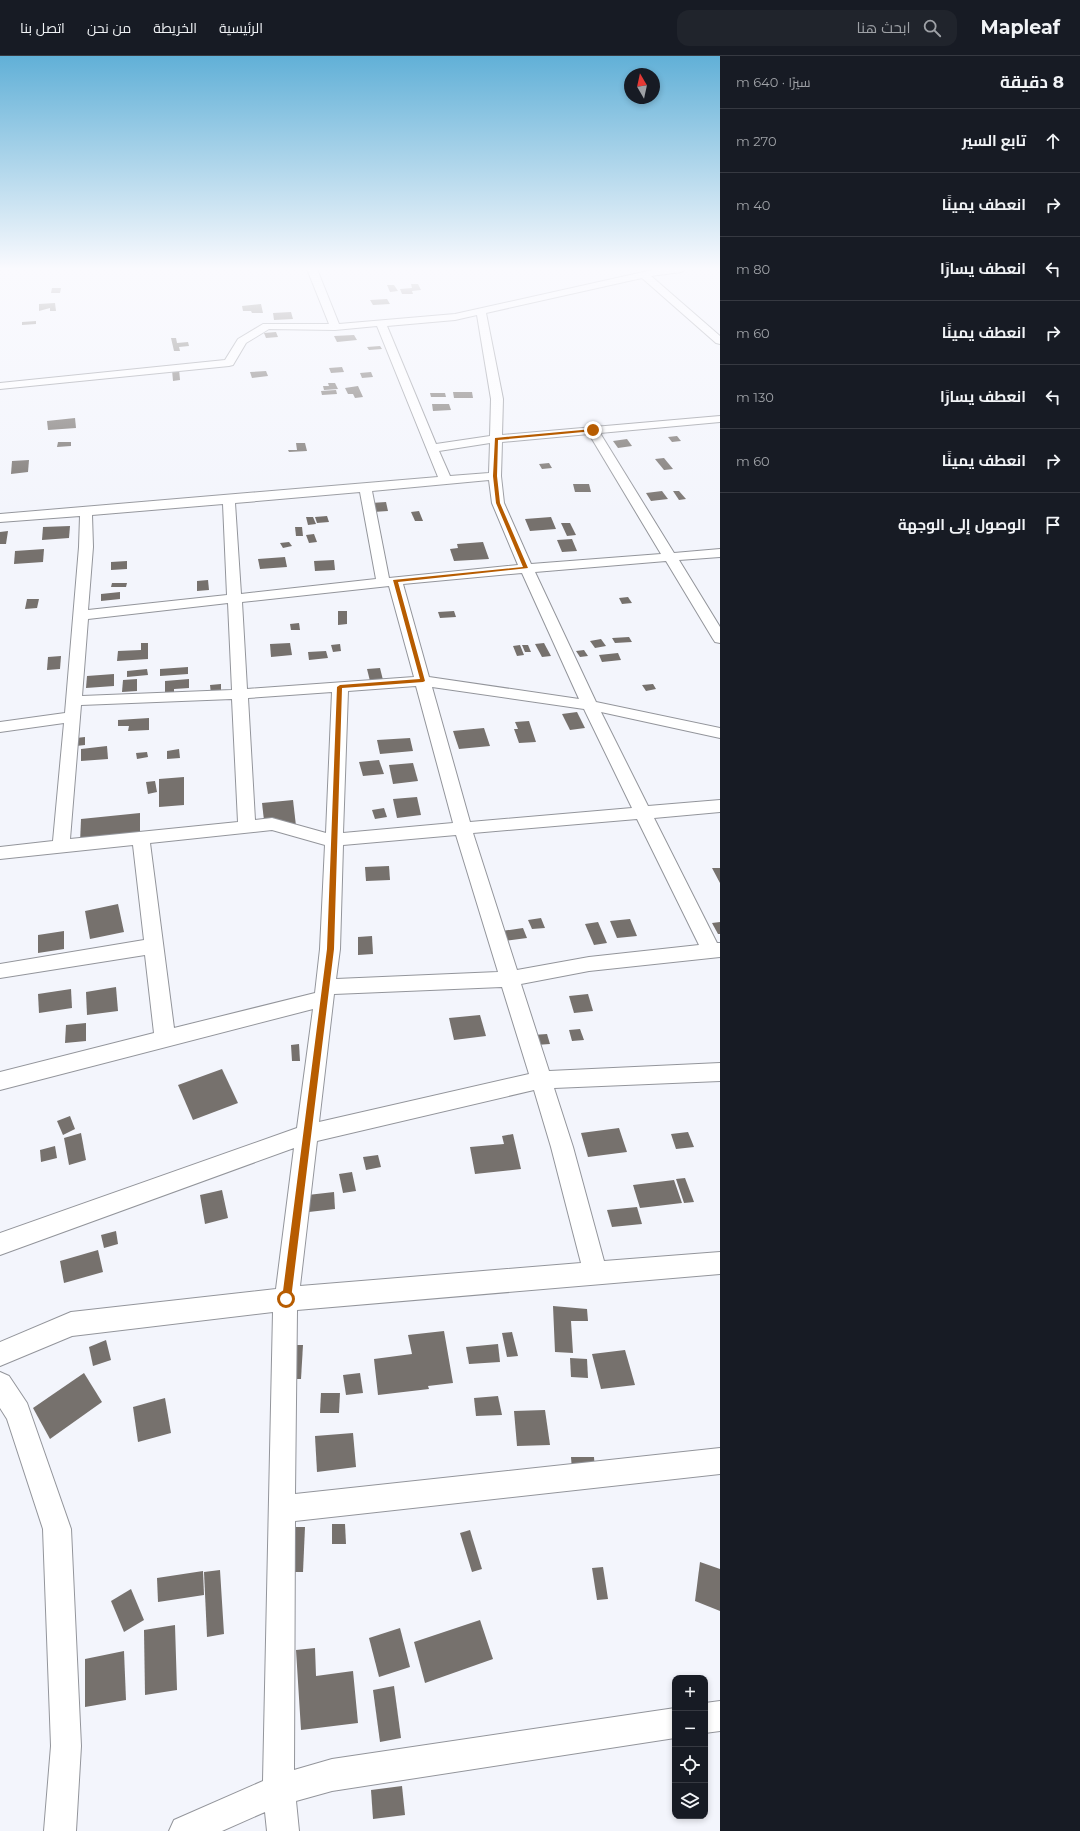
<!DOCTYPE html>
<html lang="ar">
<head>
<meta charset="utf-8">
<style>
	body { margin:0; font-family:Montserrat,Cairo,sans-serif; background:#20242c; color:#f1f3f6; direction:rtl }
	.controls { position:absolute; right:12px; bottom:12px; display:grid; overflow:hidden; border-radius:8px; box-shadow:0 2px 6px #0003 }
	.controls button { width:36px; height:36px; display:grid; place-items:center; padding:0; border:0; border-bottom:1px solid #363941; background:#171b24; color:#f1f3f6; font:20px sans-serif }
	.compass { position:absolute; left:624px; top:12px; width:36px; height:36px; border-radius:50%; background:#171b24; box-shadow:0 2px 6px #0003; rotate:351deg }
	.stop { position:absolute; width:12px; height:12px; margin:-9px; border:3px solid #b75c00; border-radius:50%; background:#fff }
	.stop.end { background:#b75c00; border-color:#fff; box-shadow:0 1px 4px #0008 }
	.list { margin:0; padding:0; list-style:none }
	h2 { display:flex; justify-content:space-between; align-items:center; height:52px; margin:0; padding:0 16px; font-size:17px }
	h2 small { font-size:13px; font-weight:400; color:#9ea1a6 }
	.list li { display:grid; grid-template-columns:26px 1fr auto; gap:12px; align-items:center; box-sizing:border-box; height:64px; padding:0 16px; border-top:1px solid #363941 }
	.list b { display:block; font-size:15px; white-space:nowrap }
	.list em { font-size:13px; font-style:normal; color:#9ea1a6 }
	.icon { flex:none; width:22px; height:22px; fill:none; stroke:currentColor; stroke-width:2; stroke-linecap:round; stroke-linejoin:round }
	.map { position:relative; flex:none; width:720px; height:1775px; overflow:hidden; direction:ltr }
	header { display:flex; align-items:center; gap:24px; box-sizing:border-box; height:56px; padding:0 20px; background:#171b24; border-bottom:1px solid #363941 }
	header strong { font-size:19px }
	nav { display:flex; gap:22px; margin-inline-start:auto; font-size:14px }
	.search { width:280px; height:36px; background:#20242c; display:flex; align-items:center; gap:10px; box-sizing:border-box; padding:0 14px; border-radius:12px; color:#9ea1a6; font-size:15px }
	main { display:flex }
	aside { flex:1; background:#171b24 }
	.map>svg:first-child { display:block }
	.building { fill:#76716d }
	.lines { fill:none; stroke-linecap:round; stroke-linejoin:round }
	.street-casing { stroke:#93959b; stroke-width:2 }
	.street { fill:#fff; fill-rule:evenodd }
	.route { fill:#b75c00 }
</style>
</head>
<body>
<header>
<strong>Mapleaf</strong>
<div class="search"><svg class="icon" aria-label="search" viewBox="0 0 24 24"><circle cx="10" cy="10" r="6"/><path d="M15 15l6 6"/></svg>ابحث هنا</div>
<nav><a>الرئيسية</a><a>الخريطة</a><a>من نحن</a><a>اتصل بنا</a></nav>
</header>
<main>
<aside>
<h2>8 دقيقة<small>سيرًا · 640 m</small></h2>
<ul class="list">
<li><svg class="icon" aria-label="ahead" viewBox="0 0 24 24"><path d="M12 20V5M6 11l6-6 6 6"/></svg><div><b>تابع السير</b></div><em>270 m</em></li>
<li><svg class="icon" aria-label="right" viewBox="0 0 24 24"><path d="M7 20v-9h11M14 6l5 5-5 5"/></svg><div><b>انعطف يمينًا</b></div><em>40 m</em></li>
<li><svg class="icon" aria-label="left" viewBox="0 0 24 24"><path d="M17 20v-9H6M10 6l-5 5 5 5"/></svg><div><b>انعطف يسارًا</b></div><em>80 m</em></li>
<li><svg class="icon" aria-label="right" viewBox="0 0 24 24"><path d="M7 20v-9h11M14 6l5 5-5 5"/></svg><div><b>انعطف يمينًا</b></div><em>60 m</em></li>
<li><svg class="icon" aria-label="left" viewBox="0 0 24 24"><path d="M17 20v-9H6M10 6l-5 5 5 5"/></svg><div><b>انعطف يسارًا</b></div><em>130 m</em></li>
<li><svg class="icon" aria-label="right" viewBox="0 0 24 24"><path d="M7 20v-9h11M14 6l5 5-5 5"/></svg><div><b>انعطف يمينًا</b></div><em>60 m</em></li>
<li><svg class="icon" aria-label="arrive" viewBox="0 0 24 24"><path d="M6 21V4h12l-3 4 3 4H6"/></svg><div><b>الوصول إلى الوجهة</b></div></li>
</ul>
</aside>
<div class="map">
<svg width="720" height="1775" viewBox="0 0 720 1775">
	<rect width="100%" height="100%" fill="#f3f5fc"/>
	<g class="building">
		<path d="M411,228H418L421,234L412,235L413,238H402L400,233L412,232Z"/>
		<path d="M387,229H394L398,235L390,236Z"/>
		<path d="M52,232H61L60,237H51Z"/>
		<path d="M387,243L390,248L373,249L370,244Z"/>
		<path d="M55,247L56,255H50V252L39,255V248Z"/>
		<path d="M261,248L263,257H252L251,255H243L242,250Z"/>
		<path d="M291,256L293,263L274,264L273,257Z"/>
		<path d="M36,265V268L22,269V266Z"/>
		<path d="M276,276L278,281L266,282L264,277Z"/>
		<path d="M354,279L357,284L337,286L334,280Z"/>
		<path d="M171,282H176L177,287L188,286L189,290L179,291L180,295H174Z"/>
		<path d="M380,290L382,293L369,294L367,291Z"/>
		<path d="M342,311L344,316L331,317L329,312Z"/>
		<path d="M179,313L180,324L173,325L172,314Z"/>
		<path d="M266,315L268,320L252,322L250,316Z"/>
		<path d="M371,316L373,321L362,322L360,317Z"/>
		<path d="M328,327H335L338,333L324,334L323,330H329Z"/>
		<path d="M358,330L363,341L355,342L353,338H348L345,332Z"/>
		<path d="M336,334L337,338L322,339L321,335Z"/>
		<path d="M453,336H472L473,342H454Z"/>
		<path d="M430,337H445L446,341H431Z"/>
		<path d="M432,348H449L451,354L433,355Z"/>
		<path d="M75,362L76,372L48,374L47,365Z"/>
		<path d="M677,380L681,385L672,386L668,381Z"/>
		<path d="M627,383L632,390L618,392L613,385Z"/>
		<path d="M58,386H71V390L57,391Z"/>
		<path d="M296,387H305L307,395L289,396L288,394H297Z"/>
		<path d="M664,402L673,413L664,414L655,403Z"/>
		<path d="M29,404L28,416L11,418L12,405Z"/>
		<path d="M549,407L552,412L542,413L539,408Z"/>
		<path d="M573,428H589L591,436H575Z"/>
		<path d="M662,435L668,443L651,445L646,437Z"/>
		<path d="M673,435H679L686,443L679,444Z"/>
		<path d="M386,446L388,455L373,456L371,447Z"/>
		<path d="M419,455L423,465H415L411,456Z"/>
		<path d="M327,460L329,466L317,467L315,461Z"/>
		<path d="M306,461H313L316,468L308,469Z"/>
		<path d="M551,461L556,473L530,475L525,463Z"/>
		<path d="M561,467H570L576,479L567,480Z"/>
		<path d="M70,470L69,482L42,484L43,471Z"/>
		<path d="M295,471H302L303,480H296Z"/>
		<path d="M8,475L6,488H0V476Z"/>
		<path d="M314,478L317,486L309,487L306,479Z"/>
		<path d="M572,483L577,495L562,496L557,484Z"/>
		<path d="M289,486L292,490L283,492L280,487Z"/>
		<path d="M483,486L489,503L454,505L450,493L458,492L457,488Z"/>
		<path d="M44,493L43,506L14,508L15,495Z"/>
		<path d="M285,501L287,511L260,513L258,503Z"/>
		<path d="M334,504L335,514L315,515L314,505Z"/>
		<path d="M127,505V513L111,514V506Z"/>
		<path d="M208,524L209,534L197,535V525Z"/>
		<path d="M112,527H127L126,531H111Z"/>
		<path d="M120,536V543L101,545V538Z"/>
		<path d="M628,541L632,547L622,548L619,542Z"/>
		<path d="M27,543H39L37,552L25,553Z"/>
		<path d="M338,555H347V568L338,569Z"/>
		<path d="M454,555L456,561L440,562L438,556Z"/>
		<path d="M299,567L300,574H291L290,568Z"/>
		<path d="M629,581L632,586L615,587L612,582Z"/>
		<path d="M601,583L606,590L595,592L590,585Z"/>
		<path d="M141,587H148V603L117,605L118,595L141,594Z"/>
		<path d="M290,587L292,599L271,601L270,588Z"/>
		<path d="M544,587L551,600L542,601L535,588Z"/>
		<path d="M340,588L341,595L333,596L331,589Z"/>
		<path d="M520,589L524,599L517,600L513,590Z"/>
		<path d="M522,589H528L531,596H525Z"/>
		<path d="M584,594L588,600L580,601L576,595Z"/>
		<path d="M326,595L328,602L309,604L308,596Z"/>
		<path d="M618,597L621,604L602,606L599,599Z"/>
		<path d="M61,600L60,613L47,614L48,601Z"/>
		<path d="M188,611V618L160,620V613Z"/>
		<path d="M380,612L383,624L370,625L367,613Z"/>
		<path d="M147,613L148,619L127,621V615Z"/>
		<path d="M114,618V630L86,632L87,620Z"/>
		<path d="M137,623V635L122,636L123,624Z"/>
		<path d="M189,623V632L174,633V641H165V625Z"/>
		<path d="M221,628V637L211,638L210,629Z"/>
		<path d="M653,628L656,633L646,635L642,629Z"/>
		<path d="M577,656L585,672L570,674L562,658Z"/>
		<path d="M149,662V674L128,675L129,670H118V664Z"/>
		<path d="M529,665L536,686L519,687L514,673H518L515,666Z"/>
		<path d="M484,672L490,690L459,693L453,675Z"/>
		<path d="M85,681V689L67,691V683Z"/>
		<path d="M410,682L413,695L380,698L377,684Z"/>
		<path d="M107,690L108,703L81,705V693Z"/>
		<path d="M179,693L180,702L167,703V695Z"/>
		<path d="M147,696L148,701L137,703L136,697Z"/>
		<path d="M379,704L384,718L363,720L359,706Z"/>
		<path d="M413,707L418,725L393,728L389,709Z"/>
		<path d="M184,721V749L159,751V723Z"/>
		<path d="M155,725L157,736L148,738L146,726Z"/>
		<path d="M417,741L421,759L397,762L393,743Z"/>
		<path d="M293,744L296,770L265,773L262,747Z"/>
		<path d="M384,752L387,761L375,763L372,754Z"/>
		<path d="M140,757V785L80,787L81,763Z"/>
		<path d="M389,810L390,824L366,825L365,811Z"/>
		<path d="M712,812H720V827Z"/>
		<path d="M118,848L124,876L90,883L85,855Z"/>
		<path d="M541,862L545,872L532,873L528,864Z"/>
		<path d="M630,863L637,880L617,882L610,865Z"/>
		<path d="M598,866L607,887L594,889L585,868Z"/>
		<path d="M720,866V878H718L712,867Z"/>
		<path d="M523,872L527,882L505,885L502,875Z"/>
		<path d="M64,875V893L38,897V879Z"/>
		<path d="M372,880L373,898L358,899V881Z"/>
		<path d="M116,931L118,955L87,959L86,936Z"/>
		<path d="M71,933L72,952L39,957L38,938Z"/>
		<path d="M588,938L593,955L574,957L569,940Z"/>
		<path d="M480,959L486,980L454,984L449,962Z"/>
		<path d="M86,967V985L65,987L66,969Z"/>
		<path d="M580,973L584,984L572,985L569,974Z"/>
		<path d="M547,978L550,988L536,989L533,979Z"/>
		<path d="M299,988L300,1005H292L291,989Z"/>
		<path d="M222,1013L238,1047L193,1064L178,1029Z"/>
		<path d="M70,1060L75,1073L63,1079L57,1065Z"/>
		<path d="M619,1072L627,1096L588,1101L581,1077Z"/>
		<path d="M688,1076L694,1091L676,1093L671,1078Z"/>
		<path d="M81,1077L86,1104L69,1109L64,1082Z"/>
		<path d="M513,1078L521,1113L475,1118L470,1091L504,1088L502,1080Z"/>
		<path d="M55,1090L57,1102L41,1106L40,1094Z"/>
		<path d="M378,1099L381,1111L366,1114L363,1101Z"/>
		<path d="M352,1116L356,1135L343,1137L339,1118Z"/>
		<path d="M685,1122L694,1146L684,1147L676,1123Z"/>
		<path d="M674,1124L682,1147L640,1152L633,1129Z"/>
		<path d="M222,1134L228,1162L205,1168L200,1139Z"/>
		<path d="M334,1136L335,1153L300,1157L299,1140Z"/>
		<path d="M637,1151L642,1168L612,1171L607,1154Z"/>
		<path d="M116,1175L118,1188L104,1192L101,1179Z"/>
		<path d="M98,1194L103,1216L64,1227L60,1205Z"/>
		<path d="M553,1250L587,1253L588,1265H571L573,1297L555,1296Z"/>
		<path d="M444,1275L453,1327L428,1330L429,1333L378,1339L374,1303L412,1298L408,1279Z"/>
		<path d="M512,1276L518,1300L507,1301L502,1277Z"/>
		<path d="M106,1284L111,1304L93,1310L89,1291Z"/>
		<path d="M498,1288L500,1306L469,1308L466,1291Z"/>
		<path d="M282,1289H303L301,1323H280Z"/>
		<path d="M625,1294L635,1329L601,1333L592,1298Z"/>
		<path d="M570,1302L587,1303L588,1322L571,1321Z"/>
		<path d="M84,1317L102,1346L50,1383L33,1352Z"/>
		<path d="M360,1317L363,1337L346,1339L343,1319Z"/>
		<path d="M321,1337H340L339,1357H320Z"/>
		<path d="M498,1340L502,1359L476,1360L474,1342Z"/>
		<path d="M165,1342L171,1377L138,1386L133,1351Z"/>
		<path d="M545,1354L550,1389L517,1390L514,1355Z"/>
		<path d="M353,1377L356,1411L317,1416L315,1380Z"/>
		<path d="M571,1401H594L595,1414H572Z"/>
		<path d="M332,1468H345L346,1488H332Z"/>
		<path d="M284,1471H305L303,1516H283Z"/>
		<path d="M470,1474L482,1513L472,1516L460,1477Z"/>
		<path d="M700,1506L720,1513V1555L695,1545Z"/>
		<path d="M603,1511L608,1543L597,1544L592,1512Z"/>
		<path d="M220,1514L224,1578L207,1581L204,1516Z"/>
		<path d="M203,1515L204,1539L158,1546L157,1522Z"/>
		<path d="M131,1533L144,1564L124,1576L111,1545Z"/>
		<path d="M480,1564L493,1603L425,1627L414,1586Z"/>
		<path d="M175,1569L177,1634L145,1639L144,1574Z"/>
		<path d="M400,1572L410,1611L379,1621L369,1582Z"/>
		<path d="M315,1592L316,1620L353,1615L358,1667L301,1674L296,1594Z"/>
		<path d="M124,1595L126,1644L85,1651V1603Z"/>
		<path d="M394,1630L401,1682L380,1686L373,1634Z"/>
		<path d="M402,1730L405,1759L373,1763L371,1734Z"/>
	</g>
	<g class="lines">
		<defs>
			<g id="street">
				<path d="M307,213H317L339,268L455,258L657,213H686L681,216L651,220L720,280V288L716,287L642,222L486,257L503,343L502,379L720,360V366L600,377L674,497L720,493V501L679,504L720,571V587L715,586L713,583L666,505L535,516L596,646L720,672V682L601,656L648,750L720,744V756L654,762L717,887H720V901L589,915L521,928L549,1015L720,1007V1025L554,1032L573,1091L604,1205L720,1196V1218L297,1254L295,1438L720,1392V1418L295,1465L294,1714L332,1703L675,1652V1682L332,1735L296,1745L299,1775H267L265,1756L222,1775H169L174,1764L263,1725L273,1256L72,1280L0,1310V1286L71,1256L276,1233L294,1092L0,1199V1177L297,1072L313,953L0,1034V1016L154,977L145,899L0,922V908L144,884L133,789L0,803V791L53,785L64,667L0,676V666L65,657L79,491L80,460L0,466V458L438,421L377,270L335,274L269,273L246,287L233,309L229,310L0,333V327L225,304L238,283L263,268H329ZM477,259L491,343L490,380L436,388L387,270L455,264ZM589,378L661,498L531,508L504,447L501,420L502,386ZM490,387L489,417L450,420L439,395ZM489,424L492,447L518,509L389,522L372,435ZM360,436L376,523L241,538L235,447ZM223,448L227,539L88,554L93,491L92,459ZM522,517L579,643L429,621L403,528ZM389,530L414,621L247,633L242,546ZM228,547L232,634L82,640L88,563ZM416,630L453,767L343,777L348,635ZM432,631L584,653L632,752L470,766ZM332,636L326,777L272,762L255,764L248,642ZM232,643L238,766L70,783L81,649ZM637,763L699,889L589,901L517,914L473,777ZM272,774L325,789L320,893L315,937L174,972L150,787ZM456,779L498,916L336,923L340,893L343,789ZM502,931L529,1018L319,1066L334,938ZM534,1034L551,1091L581,1207L300,1230L317,1085Z"/>
				<path d="M0,1316L9,1320L27,1347L71,1473L81,1690L76,1775H44L51,1690L43,1473L7,1363L0,1352Z"/>
				<path d="M720,1645V1675L705,1677V1647Z"/>
			</g>
		</defs>
		<use href="#street" class="street-casing"/>
		<use href="#street" class="street"/>
	</g>
	<linearGradient id="sky" x2="0" y2="1"><stop stop-color="#61b0d7"/><stop offset="0.46" stop-color="#fafafe"/><stop offset="1" stop-color="#fafafe" stop-opacity="0"/></linearGradient>
	<rect width="720" height="462" fill="url(#sky)"/>
	<path class="route" d="M593,373L594,375L498,384L497,420L500,447L528,512L398,526L425,625L423,626L342,632L334,893L291,1243L286,1247L282,1243L327,893L337,631L340,629L420,623L393,524L523,511L496,447L493,420L495,382Z"/>
</svg>
<div class="controls">
<button>+</button>
<button>−</button>
<button><svg class="icon" aria-label="locate" viewBox="0 0 24 24"><circle cx="12" cy="12" r="6"/><path d="M12 2v4M12 18v4M2 12h4M18 12h4"/></svg></button>
<button><svg class="icon" aria-label="layers" viewBox="0 0 24 24"><path d="M12 4l9 5-9 5-9-5zM3 14l9 5 9-5"/></svg></button>
</div>
<svg class="compass" viewBox="-18 -18 36 36"><path d="M0-13l5 13h-10z" fill="#e53935"/><path d="M0 13l5-13h-10z" fill="#9ea1a6"/></svg>
<div class="stop" style="left:286px;top:1243px"></div>
<div class="stop end" style="left:593px;top:374px"></div>
</div>
</main>
</body>
</html>
